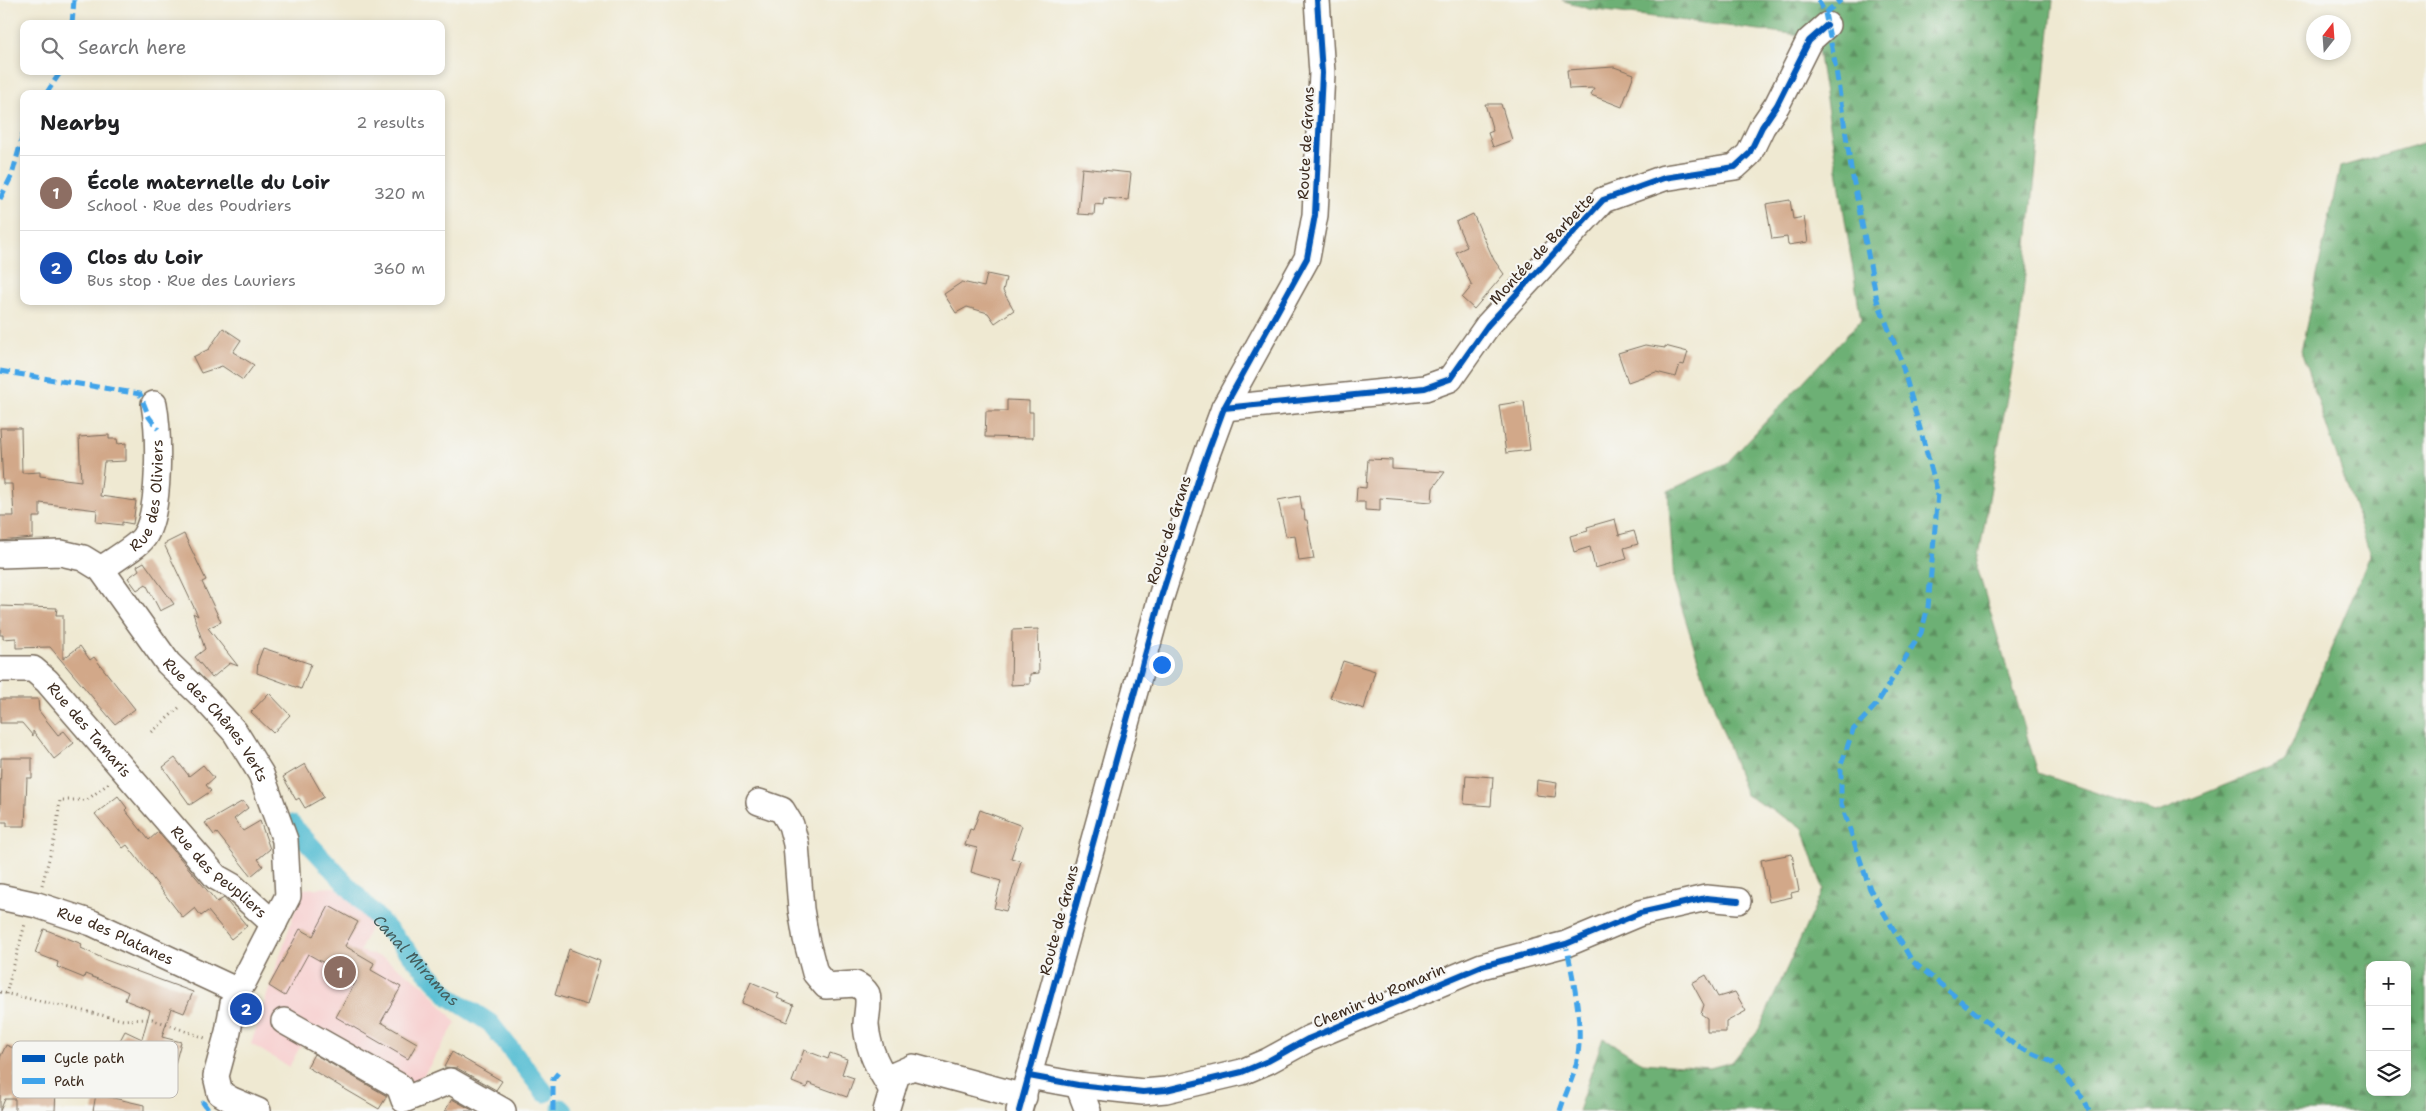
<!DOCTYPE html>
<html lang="en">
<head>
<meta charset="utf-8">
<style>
	body { margin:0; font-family:"Shantell Sans",sans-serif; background:#f2f2f2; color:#202124 }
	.controls { position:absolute; right:15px; bottom:15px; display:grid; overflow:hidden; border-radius:10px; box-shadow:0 2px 8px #0003 }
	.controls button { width:45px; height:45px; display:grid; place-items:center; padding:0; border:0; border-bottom:1px solid #e0e0e0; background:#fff; color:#202124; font:25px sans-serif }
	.compass { position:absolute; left:2306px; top:15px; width:45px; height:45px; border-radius:50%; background:#fff; box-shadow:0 2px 8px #0003; rotate:17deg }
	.you { position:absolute; left:1161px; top:664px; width:18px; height:18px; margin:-12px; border:4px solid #fff; border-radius:50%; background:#1a73e8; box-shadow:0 0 0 8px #1a73e833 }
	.badge { display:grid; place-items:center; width:32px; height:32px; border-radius:50%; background:#2563eb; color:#fff; font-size:16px; font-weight:700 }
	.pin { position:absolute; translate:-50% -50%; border:2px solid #fff; box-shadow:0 1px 5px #0006 }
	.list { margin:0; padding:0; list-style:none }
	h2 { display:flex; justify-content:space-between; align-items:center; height:65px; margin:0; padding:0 20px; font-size:21px }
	h2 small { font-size:16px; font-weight:400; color:#757577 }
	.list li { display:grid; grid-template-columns:32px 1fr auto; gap:15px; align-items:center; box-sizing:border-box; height:75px; padding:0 20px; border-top:1px solid #e0e0e0 }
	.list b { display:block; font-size:19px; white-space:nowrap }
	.list p { margin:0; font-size:16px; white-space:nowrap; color:#757577 }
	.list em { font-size:16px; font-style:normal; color:#757577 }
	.icon { flex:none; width:28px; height:28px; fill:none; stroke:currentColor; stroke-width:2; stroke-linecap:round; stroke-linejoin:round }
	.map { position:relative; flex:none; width:2426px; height:1111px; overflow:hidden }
	.search { position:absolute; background:#fff; box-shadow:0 2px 8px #0003; left:20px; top:20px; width:425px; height:55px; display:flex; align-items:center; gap:12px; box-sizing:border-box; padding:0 18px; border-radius:10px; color:#757577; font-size:19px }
	.panel { position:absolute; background:#fff; box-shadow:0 2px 8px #0003; left:20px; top:90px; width:425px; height:215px; border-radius:10px }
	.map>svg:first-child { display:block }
	.built { fill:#f7d0d0 }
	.forest { fill:url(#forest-firs); stroke:#546d49; fill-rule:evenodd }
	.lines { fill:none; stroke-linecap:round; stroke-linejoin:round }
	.canal { stroke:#55bdd3; stroke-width:19 }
	.building { fill:#d2a889 }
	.minor-casing { stroke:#7a6d5d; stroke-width:28 }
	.path { stroke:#7a6d5d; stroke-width:3; stroke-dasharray:1 4; stroke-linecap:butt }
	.minor { stroke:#fff; stroke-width:25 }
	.quiet { stroke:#3fa3ea; stroke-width:5; stroke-dasharray:10 5; stroke-linecap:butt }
	.cycleway-casing { stroke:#f6f6f2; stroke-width:9 }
	.cycleway { stroke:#0057b8; stroke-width:6 }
	.labels { text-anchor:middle; stroke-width:4.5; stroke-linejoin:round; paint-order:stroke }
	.street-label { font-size:15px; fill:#3b2a1e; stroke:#f6f6f2 }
	.water-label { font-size:16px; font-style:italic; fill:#445d5d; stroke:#f6f6f2 }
	.key { fill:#f6f6f2; stroke:#beb9b2; stroke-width:1 }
	.key-label { font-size:14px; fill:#3b2a1e }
</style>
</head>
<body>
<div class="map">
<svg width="2426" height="1111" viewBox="0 0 2426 1111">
	<defs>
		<pattern id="forest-firs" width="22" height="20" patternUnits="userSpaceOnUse" patternTransform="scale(1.25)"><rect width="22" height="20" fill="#6db074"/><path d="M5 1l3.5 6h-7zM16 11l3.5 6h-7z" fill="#5b8f5f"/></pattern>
	</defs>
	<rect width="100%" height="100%" fill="#f6f6f2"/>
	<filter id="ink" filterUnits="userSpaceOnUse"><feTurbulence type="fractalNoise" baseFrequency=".02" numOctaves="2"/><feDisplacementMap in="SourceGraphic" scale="10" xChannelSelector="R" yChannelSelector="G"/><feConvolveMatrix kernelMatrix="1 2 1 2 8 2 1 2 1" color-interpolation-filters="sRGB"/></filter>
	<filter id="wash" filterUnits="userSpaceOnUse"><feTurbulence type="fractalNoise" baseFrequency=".0096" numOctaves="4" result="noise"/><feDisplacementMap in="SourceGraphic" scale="20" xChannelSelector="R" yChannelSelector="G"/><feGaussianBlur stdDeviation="1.12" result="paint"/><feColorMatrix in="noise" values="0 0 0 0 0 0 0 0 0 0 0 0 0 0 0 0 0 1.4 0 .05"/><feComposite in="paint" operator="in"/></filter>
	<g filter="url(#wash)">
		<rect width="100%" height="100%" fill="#efe9d2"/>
		<path class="built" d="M335,887L372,923L360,951L384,958L425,986L456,1023L417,1086L309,1030L289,1067L251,1044L302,889Z"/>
		<path class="forest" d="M1562,0H2053L2020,323L1977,567L2038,773L2156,813L2285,761L2370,554L2301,351L2340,167L2426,142V1111H1578L1603,1038L1643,1063L1710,1068L1732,1062L1759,1029L1823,889L1803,828L1746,795L1706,684L1674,583L1668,491L1727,463L1861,320L1816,37L1589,9ZM2370,965H2407V1092H2370Z"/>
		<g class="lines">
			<g class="canal">
				<path id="s1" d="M291,824L450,997L490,1023L545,1093"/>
				<path d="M561,1108L564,1111"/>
			</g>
		</g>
		<g id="blocks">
			<g class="building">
				<path d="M1614,67L1634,74L1622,107L1591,95L1594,88L1569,89L1567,70Z"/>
				<path d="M1485,104H1501L1512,140L1493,147L1488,133L1493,131Z"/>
				<path d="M1082,168L1131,173L1128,200L1104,198L1103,205L1095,204L1094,215L1078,214Z"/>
				<path d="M1790,200L1793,219L1804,217L1808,242L1788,245L1787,237L1772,239L1766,204Z"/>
				<path d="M1473,214L1494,260L1504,274L1474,309L1462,298L1472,286L1456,252L1467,247L1456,222Z"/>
				<path d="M987,274L1006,278L1003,291L1014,310L995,323L988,313L967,307L956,313L944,294L962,282L984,287Z"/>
				<path d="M223,328L241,340L233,352L254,365L243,380L222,366L201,373L193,357L209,349Z"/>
				<path d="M1645,345L1665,348V346L1688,352L1684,365L1680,364L1676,377L1656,372L1628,382L1618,353Z"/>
				<path d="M1007,400L1029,401V412H1033V438L985,437L986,411H1007Z"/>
				<path d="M1524,401L1530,450L1506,453L1499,405Z"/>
				<path d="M0,428H21L22,473L40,472V476L81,481L79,437L109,435V439H117L118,444L126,443V461L104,462L100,496L136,501L133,524L122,522V525L96,522L97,510L40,503V517H33V538L0,541V516H14L12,484H3Z"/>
				<path d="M1368,459L1392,460V469L1445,472L1433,488L1432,502L1380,498V511L1365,510V502H1356L1357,487L1366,488Z"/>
				<path d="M1300,496L1302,510H1304L1305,520H1307L1314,559L1299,561L1295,535L1286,536L1278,500Z"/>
				<path d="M1615,519L1619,535L1634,531L1638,544L1624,548L1627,559L1595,568L1590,547L1574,552L1570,536L1588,531L1587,527Z"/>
				<path d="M184,534L206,580L202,582L221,622L208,628L238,666L230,663L212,678L195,657L205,649L193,613L198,616L164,544Z"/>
				<path d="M144,562L146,565L174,604L160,611L146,584L137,590L128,578L139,570L137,566Z"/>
				<path d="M0,606L57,608L56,615H63V659L80,646L90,660L94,657L135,709L115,724L50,647L16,648V638L3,639V635H0Z"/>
				<path d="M1038,629L1039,673L1030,674V684L1011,685L1012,630Z"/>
				<path d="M263,648L311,664L301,689L257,673L258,661Z"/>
				<path d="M1343,661L1375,671L1364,709L1330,698Z"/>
				<path d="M269,693L290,715L273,733L251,712Z"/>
				<path d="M0,699H38L39,711L58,735L64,731L74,743L54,759L33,731V736L22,723H0Z"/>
				<path d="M1,758H32V778H27L25,826H7V822H0Z"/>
				<path d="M175,758L189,776L203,765L214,778L206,785L211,791L190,805L163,767Z"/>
				<path d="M305,764L324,797L305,808L299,798L296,800L283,777Z"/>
				<path d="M1466,775L1493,777L1491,806L1464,804Z"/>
				<path d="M1537,780L1557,783L1555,797L1536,795Z"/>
				<path d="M118,796L127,808L125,810L149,840L158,832L217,902L224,898L247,926L231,939L208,911L201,916L195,908L183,918L127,845L123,848L95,814Z"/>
				<path d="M243,801L248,808L234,819L243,831L260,821L270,849L258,859L263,866L251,876L217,833L214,835L205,823Z"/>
				<path d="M980,810L1022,826L1011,858L1021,861L1006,911L994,908L1001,881L971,872L977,848L965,845L970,829L973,830Z"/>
				<path d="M1792,854L1799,891L1791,893L1792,897L1769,902L1761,860Z"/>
				<path d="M329,906L358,922L345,946L374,963L371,970L401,987L381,1022L417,1043L408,1059L336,1017L356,981L308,954L285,996L269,986L300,929L313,936Z"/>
				<path d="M44,929L82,944L81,948L106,960L193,992L184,1013L171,1008L162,1037L181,1042L175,1064L116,1048L125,1031L142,1039L150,1010L125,1000L128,992L118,987L85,974L84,978L57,967L58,962L35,953Z"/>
				<path d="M569,949L600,961L587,1005L555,995Z"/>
				<path d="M1706,975L1718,997L1735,992L1746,1011L1726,1022V1032H1707V1018L1701,1014L1704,1005L1692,983Z"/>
				<path d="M751,982L779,994L777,998L794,1005L787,1022L742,1003Z"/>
				<path d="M6,1045L25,1053L14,1077H44V1088L56,1090L55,1111H15V1099H5L0,1111V1058Z"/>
				<path d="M804,1050L828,1059L830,1053L847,1059L842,1074L854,1078L847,1097L808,1083L807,1088L792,1082Z"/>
				<path d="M452,1052L502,1081L496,1090L457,1068L444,1067Z"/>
				<path d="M314,1054L387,1096L379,1109L307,1067Z"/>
				<path d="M96,1094L144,1105V1111H93Z"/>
				<path d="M452,1099L474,1111H445Z"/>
			</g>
		</g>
	</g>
	<g filter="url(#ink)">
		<use href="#blocks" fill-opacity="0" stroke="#7a6d5d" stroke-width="1"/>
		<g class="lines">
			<defs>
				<g id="minor">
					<path d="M1224,408L1425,388L1450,379L1488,325L1603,200L1664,178L1735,167L1749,154L1762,127L1777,105L1809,41L1827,25"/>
					<path id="s2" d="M0,555L61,553L83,558L101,569L168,663L205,699L235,732L261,774L285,840L288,896L243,983"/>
					<path id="s3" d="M101,569C112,561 137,547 144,537C161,512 159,433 154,404"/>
					<path id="s4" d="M0,669H33L47,681L216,877L232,886L274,924"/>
					<path d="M759,802L782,810L791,825L796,844L801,909L806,939L815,973L826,986L855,984C860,986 864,989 867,994C870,1003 866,1016 866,1025C868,1051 879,1069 892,1090"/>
					<path id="s5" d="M0,897L37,905L92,923L227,986"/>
					<path d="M233,1003L228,1032L216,1076L220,1093L232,1100L258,1111"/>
					<path d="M284,1021L399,1086L404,1100L450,1081L503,1111"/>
					<path d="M1029,1076L1078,1085L1143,1092L1166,1090L1242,1072L1268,1061L1308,1039L1482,966L1566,944L1640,913L1706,898L1738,901"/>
					<path d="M1078,1085L1088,1111"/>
					<path d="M886,1111L897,1074L913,1067L1024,1097"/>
					<path d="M1019,1111L1161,597L1203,465L1224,408L1307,258L1315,215L1322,73L1317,0"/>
				</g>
			</defs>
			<use href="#minor" class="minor-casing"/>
			<g class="path">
				<path d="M152,732L181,706"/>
				<path d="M42,885L56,833L60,800H87L109,783"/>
				<path d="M0,992L123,1020L152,1019L205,1038"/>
				<path d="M6,994L25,924"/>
			</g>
			<use href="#minor" class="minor"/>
			<g class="quiet">
				<path d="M1818,0L1825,13L1835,63L1851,168L1877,300L1900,357L1938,493L1928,607L1921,633L1876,705L1853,730L1841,765V803L1870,889L1912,961L2016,1046L2052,1062L2085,1101L2089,1111"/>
				<path d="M1825,13L1841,0"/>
				<path d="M72,24L74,0"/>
				<path d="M46,94L61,71"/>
				<path d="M0,199L12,175L24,131"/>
				<path d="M0,371L140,394L149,417L158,429"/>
				<path d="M202,1101L209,1111"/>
				<path d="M553,1111V1079L558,1073"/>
				<path d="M1560,1111C1565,1094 1574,1077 1577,1060C1584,1026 1573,977 1566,944"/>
			</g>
			<defs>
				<g id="cycleway">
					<path d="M1224,408L1425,388L1450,379L1488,325L1603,200L1664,178L1735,167L1749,154L1762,127L1777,105L1809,41L1827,25"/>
					<path d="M1029,1076L1078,1085L1143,1092L1166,1090L1242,1072L1268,1061L1308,1039L1482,966L1566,944L1640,913L1706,898L1738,901"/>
					<path d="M1019,1111L1161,597L1203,465L1224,408L1307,258L1315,215L1322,73L1317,0"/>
				</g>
			</defs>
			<use href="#cycleway" class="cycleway-casing"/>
			<use href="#cycleway" class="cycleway"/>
		</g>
	</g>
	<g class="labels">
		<g class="street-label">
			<text transform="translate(1306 143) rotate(-87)" y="5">Route de Grans</text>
			<text transform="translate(1542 249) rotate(-47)" y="5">Montée de Barbette</text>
			<text dy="5" stroke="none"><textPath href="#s3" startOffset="95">Rue des Oliviers</textPath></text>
			<text transform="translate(1169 530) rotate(-72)" y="5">Route de Grans</text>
			<text dy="5" stroke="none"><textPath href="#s2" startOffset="295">Rue des Chênes Verts</textPath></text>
			<text dy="5" stroke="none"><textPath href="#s4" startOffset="116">Rue des Tamaris</textPath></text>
			<text dy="5" stroke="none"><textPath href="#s4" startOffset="309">Rue des Peupliers</textPath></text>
			<text transform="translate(1059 920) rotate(-75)" y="5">Route de Grans</text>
			<text dy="5" stroke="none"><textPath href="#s5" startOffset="122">Rue des Platanes</textPath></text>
			<text transform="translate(1379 996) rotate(-23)" y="5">Chemin du Romarin</text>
		</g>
		<g class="water-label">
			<text dy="6" stroke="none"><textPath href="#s1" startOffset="185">Canal Miramas</textPath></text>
		</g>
	</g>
	<rect x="12" y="1041" width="166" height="57" rx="8" class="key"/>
	<rect x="22" y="1055" width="23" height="7" fill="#0057b8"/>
	<rect x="22" y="1078" width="23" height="6" fill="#3fa3ea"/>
	<g class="key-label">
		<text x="54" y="1063">Cycle path</text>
		<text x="54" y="1086">Path</text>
	</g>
</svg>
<div class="controls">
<button>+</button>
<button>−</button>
<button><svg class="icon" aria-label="layers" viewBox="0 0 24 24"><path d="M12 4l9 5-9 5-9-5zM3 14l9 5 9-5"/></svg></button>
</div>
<svg class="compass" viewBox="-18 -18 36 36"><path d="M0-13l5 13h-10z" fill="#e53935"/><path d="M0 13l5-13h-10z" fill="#757577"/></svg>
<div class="you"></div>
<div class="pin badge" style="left:340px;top:972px;background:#8d6e63">1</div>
<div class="pin badge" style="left:246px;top:1009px;background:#1a4fb4">2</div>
<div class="search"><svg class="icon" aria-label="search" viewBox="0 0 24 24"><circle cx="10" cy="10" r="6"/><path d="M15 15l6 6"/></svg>Search here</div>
<section class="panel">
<h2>Nearby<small>2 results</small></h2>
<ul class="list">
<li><span class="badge" style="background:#8d6e63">1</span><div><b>École maternelle du Loir</b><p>School · Rue des Poudriers</p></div><em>320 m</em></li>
<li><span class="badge" style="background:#1a4fb4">2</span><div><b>Clos du Loir</b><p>Bus stop · Rue des Lauriers</p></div><em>360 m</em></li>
</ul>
</section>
</div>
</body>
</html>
